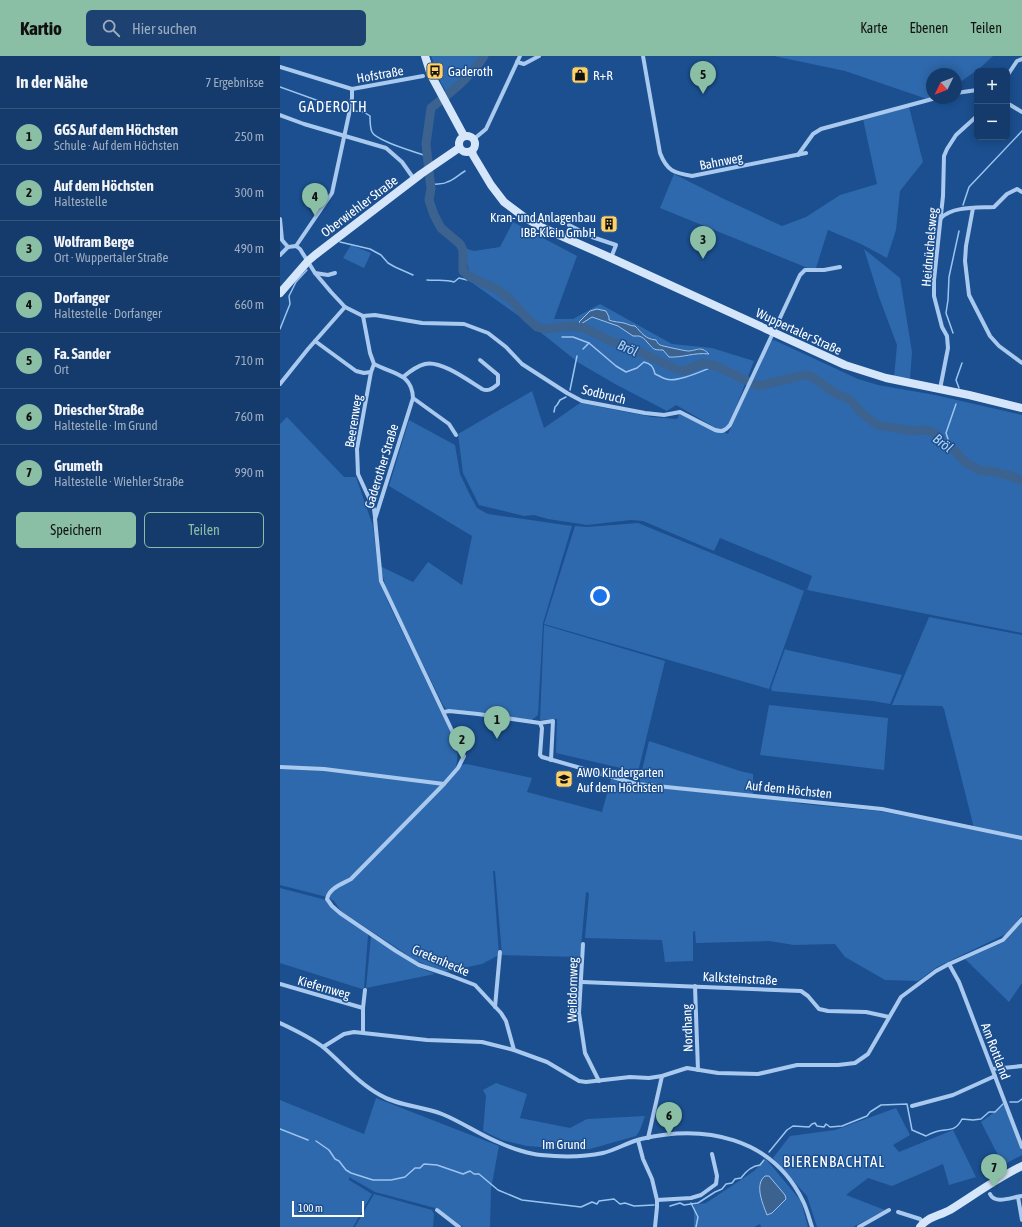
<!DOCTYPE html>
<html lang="de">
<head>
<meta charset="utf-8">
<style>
	body { margin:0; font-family:"Asap Condensed",sans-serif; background:#1d4271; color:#f1f3f6 }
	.controls { position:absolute; right:12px; top:12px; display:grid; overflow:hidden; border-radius:6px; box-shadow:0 2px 10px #0003 }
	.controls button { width:36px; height:36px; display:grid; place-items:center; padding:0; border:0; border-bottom:1px solid #33557e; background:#143b6b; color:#f1f3f6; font:20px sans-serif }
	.compass { position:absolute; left:646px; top:12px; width:36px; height:36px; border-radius:50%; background:#143b6b; box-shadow:0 2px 10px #0003; rotate:227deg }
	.scale { position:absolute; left:12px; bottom:10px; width:72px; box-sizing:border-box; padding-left:4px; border:2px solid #fff; border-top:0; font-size:11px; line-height:14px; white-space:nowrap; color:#fff; -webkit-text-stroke:3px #1b4f8f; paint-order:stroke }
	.you { position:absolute; left:320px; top:540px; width:14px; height:14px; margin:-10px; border:3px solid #fff; border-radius:50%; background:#1a73e8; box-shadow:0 0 0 6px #1a73e833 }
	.badge { display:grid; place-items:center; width:26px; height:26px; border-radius:50%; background:#8abfa5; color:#111; font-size:13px; font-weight:700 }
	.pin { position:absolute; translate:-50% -33px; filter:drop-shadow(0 1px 2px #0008) }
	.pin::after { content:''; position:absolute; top:21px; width:14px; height:12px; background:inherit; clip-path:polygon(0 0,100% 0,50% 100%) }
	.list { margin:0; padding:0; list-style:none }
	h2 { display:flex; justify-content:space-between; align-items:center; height:52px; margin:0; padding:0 16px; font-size:17px }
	h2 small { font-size:13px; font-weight:400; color:#9dadc1 }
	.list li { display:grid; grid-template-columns:26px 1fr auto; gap:12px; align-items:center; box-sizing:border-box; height:56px; padding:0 16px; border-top:1px solid #33557e }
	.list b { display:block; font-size:15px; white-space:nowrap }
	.list p { margin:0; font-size:13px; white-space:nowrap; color:#9dadc1 }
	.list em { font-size:13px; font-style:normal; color:#9dadc1 }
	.actions { display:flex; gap:8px; padding:12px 16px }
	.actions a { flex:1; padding:9px 0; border:1px solid #8abfa5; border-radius:6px; text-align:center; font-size:14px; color:#8abfa5 }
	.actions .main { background:#8abfa5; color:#111 }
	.icon { flex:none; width:22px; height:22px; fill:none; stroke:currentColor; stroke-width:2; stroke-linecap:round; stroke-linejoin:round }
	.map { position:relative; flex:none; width:742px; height:1171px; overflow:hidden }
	header { display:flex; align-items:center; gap:24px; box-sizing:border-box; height:56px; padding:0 20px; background:#8abfa5; color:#111 }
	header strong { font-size:19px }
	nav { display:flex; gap:22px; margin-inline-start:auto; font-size:14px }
	.search { width:280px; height:36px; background:#1d4271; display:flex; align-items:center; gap:10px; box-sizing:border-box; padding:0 14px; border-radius:6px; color:#9dadc1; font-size:15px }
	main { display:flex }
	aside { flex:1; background:#143b6b }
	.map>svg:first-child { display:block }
	.green { fill:#2e69ad }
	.water { fill:#3c6290; stroke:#9cc4f0 }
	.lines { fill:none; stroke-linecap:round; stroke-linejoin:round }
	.stream { stroke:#9cc4f0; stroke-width:1.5 }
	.river { stroke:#3c6290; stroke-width:9 }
	.minor { stroke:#a9c9ee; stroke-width:4 }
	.secondary { stroke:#d6e6fa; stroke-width:8 }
	.labels { text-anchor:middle; stroke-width:3; stroke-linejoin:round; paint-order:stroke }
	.poi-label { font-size:13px; fill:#fff; stroke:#1b4f8f; text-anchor:start }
	.street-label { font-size:13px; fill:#fff; stroke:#1b4f8f }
	.water-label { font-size:14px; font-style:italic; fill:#b5d3f5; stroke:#1b4f8f }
	.quarter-label { font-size:15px; letter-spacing:1px; fill:#fff; stroke:#1b4f8f }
</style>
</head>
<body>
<header>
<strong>Kartio</strong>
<div class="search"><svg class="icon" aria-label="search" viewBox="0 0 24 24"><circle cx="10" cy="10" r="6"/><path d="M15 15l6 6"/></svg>Hier suchen</div>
<nav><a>Karte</a><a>Ebenen</a><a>Teilen</a></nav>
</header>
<main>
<aside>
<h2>In der Nähe<small>7 Ergebnisse</small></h2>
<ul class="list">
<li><span class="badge">1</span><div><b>GGS Auf dem Höchsten</b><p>Schule · Auf dem Höchsten</p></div><em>250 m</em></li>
<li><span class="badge">2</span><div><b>Auf dem Höchsten</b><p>Haltestelle</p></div><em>300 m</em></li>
<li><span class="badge">3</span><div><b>Wolfram Berge</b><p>Ort · Wuppertaler Straße</p></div><em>490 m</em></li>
<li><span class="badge">4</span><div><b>Dorfanger</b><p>Haltestelle · Dorfanger</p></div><em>660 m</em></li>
<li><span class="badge">5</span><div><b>Fa. Sander</b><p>Ort</p></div><em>710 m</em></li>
<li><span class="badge">6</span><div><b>Driescher Straße</b><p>Haltestelle · Im Grund</p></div><em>760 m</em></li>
<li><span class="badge">7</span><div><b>Grumeth</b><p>Haltestelle · Wiehler Straße</p></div><em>990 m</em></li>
</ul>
<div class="actions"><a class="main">Speichern</a><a>Teilen</a></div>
</aside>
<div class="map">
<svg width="742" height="1171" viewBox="0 0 742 1171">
	<rect width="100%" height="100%" fill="#1b4f8f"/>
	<g class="green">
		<path d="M151,0H203L201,7L169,41L161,27Z"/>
		<path d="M494,0H713L700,12L676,29V18H652V41L647,43L565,15Z"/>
		<path d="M629,51L643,106L620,135L616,174L607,202L581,188L548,174L535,215L380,152L394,118L442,142L502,170L526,161L560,139L597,128L583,63Z"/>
		<path d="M233,166L297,200L274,263H293L320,248L392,288L432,292L474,305L449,369L441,374L448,378L491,285L494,284L578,323L598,329L655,339L742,359V577L527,534L532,520L440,482L434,495L363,465L351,464L307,469L268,463L254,459L244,460L199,449L183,417L178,378L252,335L264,372L300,347L372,361L397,363L400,356L434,371L396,349L387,355L335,328L299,307L250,268L191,226L184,192L194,195L220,191Z"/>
		<path d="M71,189L91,197L84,212L63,202Z"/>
		<path d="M584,193L620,222L632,296L630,323L614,321L617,289L599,241Z"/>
		<path d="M7,361L64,421H76L93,470L99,522L107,544L175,685C178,694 178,701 176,710L187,708L252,722L247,736L322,756L331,723L358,731L369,685L460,715L473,718V739L523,748L598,755L636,762L742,783V859L728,877L657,911L638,925L605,924L565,901L555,888L514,889L489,885L416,887L415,875L413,876V905L385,906L382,884L305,882L309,837L306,836L300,901L222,899L215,815H213L219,899L202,908L163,916L135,904L61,855L54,845L47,841L0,829V368Z"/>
		<path d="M129,364L175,389L180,418L189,437L197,452L208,458L292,470L263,567L258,659L252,664L166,653L163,649L106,533L101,512L102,511L133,526L148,506L182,529L192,480L109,430Z"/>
		<path d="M358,467L524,535L489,633L264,568L295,470L307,471Z"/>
		<path d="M649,561L742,579V781L694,772L664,653L662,650L612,649Z"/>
		<path d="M264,569L385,605L358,716L276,697L277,663L260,664Z"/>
		<path d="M505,593L507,594L622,619L610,648L593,645L492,635L491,632Z"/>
		<path d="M489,649L608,662L604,714L480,699Z"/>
		<path d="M0,832L46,844L87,877L88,879L84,932L82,933L0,907Z"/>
		<path d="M742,865V927L729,946L685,903L724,886Z"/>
		<path d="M91,880L138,911L155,918L86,932Z"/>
		<path d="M216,1027L247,1038L240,1062L290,1072L307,1063L365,1060L360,1074L356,1080L310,1093H286L247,1090L222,1084L203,1075L206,1040L203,1034Z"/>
		<path d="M96,1042L219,1090L211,1133L210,1171H183L155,1152L95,1136L69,1121V1124L92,1138L73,1171H0V1044L84,1078Z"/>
		<path d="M724,1049L742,1094V1099L723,1109L701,1066Z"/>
		<path d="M616,1052L630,1079L613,1089L619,1096L673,1074L696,1121L669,1129L663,1108L612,1130L588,1122L566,1139L605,1154L573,1171H537L527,1140L493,1102L510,1080L555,1074Z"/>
		<path d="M486,1103L521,1145L528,1171H481L480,1168L474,1171H414V1149L426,1147L474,1115Z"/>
		<path d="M94,1138L152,1154L154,1158L153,1171H75Z"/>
	</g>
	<g class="water">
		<path d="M317,253L326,255L329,261V264C334,266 339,266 344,267C348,268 350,270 355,270C362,277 365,283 376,284C377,286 378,288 380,289C382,290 406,295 408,295C417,295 420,289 429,298C415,296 402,302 389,301L383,294C372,294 374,293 367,286C365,283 362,281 359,280H353L338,270L312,261L301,268L299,266L310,255Z"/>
		<path d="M485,1120H489L505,1139L506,1143L492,1157L487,1159C483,1148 474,1129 485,1120Z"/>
	</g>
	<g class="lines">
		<g class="stream">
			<path d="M0,31L64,54"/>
			<path d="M75,55L84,56L90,60C90,65 90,72 92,76C96,85 136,96 146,100"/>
			<path d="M150,129C156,127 163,129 167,126C174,124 178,119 185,115"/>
			<path d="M683,149L689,131L742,75"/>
			<path d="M60,186L90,193L101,199L108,207L115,211L133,219"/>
			<path d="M147,224C157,225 165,223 174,226L179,222L187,224L192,222"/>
			<path d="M0,273L10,248L9,240L16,226L27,214"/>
			<path d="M673,277L666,257L668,244L669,221L679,175"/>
			<path d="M282,281H293L309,287"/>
			<path d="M303,293L309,287L336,310L346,316L357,312L364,306C371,308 373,310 375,318C378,319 382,322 386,323C397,327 424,314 435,310"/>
			<path d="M679,332L676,324L682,307"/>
			<path d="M290,334L297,300"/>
			<path d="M274,356L275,351L277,349L280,344L286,341"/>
			<path d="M667,389L668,383L666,377L676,348"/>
			<path d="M730,1046H738L742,1043"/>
			<path d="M0,1073L28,1084"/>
			<path d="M36,1085L49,1094L55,1103L59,1105L66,1114L71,1117L93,1124H111L125,1121L135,1112H140L144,1108L157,1109L183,1118L190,1115L194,1118H199L218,1134L242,1144L301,1151L312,1146L317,1148L319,1145L334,1143L340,1148L345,1147L354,1150L374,1149"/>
			<path d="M489,1096L507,1074L513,1070L529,1071L532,1068L535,1067L537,1070L544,1071L546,1068L550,1071L562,1070L587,1060L590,1056L601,1049L627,1048L632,1074L646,1080C649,1078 652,1077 655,1076C667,1072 675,1077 682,1063L693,1064L701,1063L709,1056H715L723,1048"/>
			<path d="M411,1147L418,1161L416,1171"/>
			<path d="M390,1150L400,1147L404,1149L418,1147L435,1136L442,1133L446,1128L452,1127L455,1123L461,1122C466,1115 472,1110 480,1109L484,1104"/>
		</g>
		<path class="river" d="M204,0C191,21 170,37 151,52L146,88L151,133L149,144L154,159L161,172L180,188L183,194V215L190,221L215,232L229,242L247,262L257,271L265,273L291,270L304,272L333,286L350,291L396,313L404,315L423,307L436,310L478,330L524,319L531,320L555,337L570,344L583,358L597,369L633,375L646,374L655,377L665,389L673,393L686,407L701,415H710L731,420L742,425"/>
		<g class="minor">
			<path d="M363,0L380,97C387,115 394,117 412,120L526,97"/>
			<path d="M237,6L244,8L259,0"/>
			<path d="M0,11L72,33L143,20"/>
			<path d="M727,20L737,5L742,3"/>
			<path d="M676,37L697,34"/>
			<path d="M727,47L742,56"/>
			<path d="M0,59L24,68L106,92L122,106L134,123"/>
			<path d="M194,83L206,73L240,0"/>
			<path d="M518,99L533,78L541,73L656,42"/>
			<path d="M693,152L686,190L685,205L689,239L710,280L719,290L742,307"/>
			<path d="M661,162C673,150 697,152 714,151L727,138L737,133L742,136"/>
			<path d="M0,163L2,184L8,191"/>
			<path d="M289,169L312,181L336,189L331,202"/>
			<path d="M16,190L52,137L69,58L72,42V33"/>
			<path d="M0,199L8,191L16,190L20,193L35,217L51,236L65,251L83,260"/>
			<path d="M35,217L48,219L55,217"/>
			<path d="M83,260L90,297L94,308C113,318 132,317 133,342L95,463L101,525L184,700L178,712L164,728L71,823C62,828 49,832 47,843L52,850L60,857L116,895L139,909L169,919L195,929L221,957L226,965L234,994"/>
			<path d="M83,260L95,259L142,267L184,268L208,277L226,291L242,308L287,337L302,345L365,357L384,359L400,356L435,374C442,376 445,375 450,369L520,219L525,214H544L560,211"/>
			<path d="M35,285L76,315L84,317L91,316L94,308"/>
			<path d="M91,316L77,393L78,418L94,453L95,461"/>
			<path d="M123,321C129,316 137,310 145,308C161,304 189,325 202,333C209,336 213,332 218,328V319L200,304"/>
			<path d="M0,328L28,293L65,251"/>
			<path d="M660,333L668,292L667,280L662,271L654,240V224L663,140L664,100L667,93L676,79L697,60"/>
			<path d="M133,342L169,368L176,379"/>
			<path d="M164,656L169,655L198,658L260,667L273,665L271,704"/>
			<path d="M260,667L262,672L260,699L262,701L357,728L602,753L742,782"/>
			<path d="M0,711L44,713L164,728"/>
			<path d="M303,888L299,957L305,997L319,1025"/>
			<path d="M669,908L679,926L742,1091"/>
			<path d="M302,926L521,935L528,940L539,953L548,955L586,956L609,961"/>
			<path d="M0,928L83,952"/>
			<path d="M415,930L418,1014"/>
			<path d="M215,951L220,896"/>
			<path d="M0,967C15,974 30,981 43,991C62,1007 78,1027 100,1039C118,1050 142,1050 162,1058C182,1066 200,1079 220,1087C231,1092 249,1098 261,1099C281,1101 304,1101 323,1097C336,1094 348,1086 361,1083C424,1068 492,1081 523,1145C527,1153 529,1162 532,1171"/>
			<path d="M83,976V952L85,934"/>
			<path d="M43,991L64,978L74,976L147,984L202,986L234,994L267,1006L299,1025L306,1026L350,1021L369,1022L382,1020L407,1012L438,1017L478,1018L517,1009H558L575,1007L588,998L621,941L656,915L669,908L723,884L742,863"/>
			<path d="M713,1013L742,1010"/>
			<path d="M632,1050L673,1039L715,1020"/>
			<path d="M368,1082L382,1020"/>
			<path d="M358,1084L363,1103L372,1123L377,1144V1151L375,1171"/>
			<path d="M710,1138C715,1149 732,1141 742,1140"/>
			<path d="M738,1141L742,1164"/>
			<path d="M377,1144L411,1142L421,1139L436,1128L437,1120L432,1098"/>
			<path d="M157,1154L179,1171"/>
			<path d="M618,1156L640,1163L643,1167"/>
			<path d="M579,1171L609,1154"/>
		</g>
		<g class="secondary">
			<path d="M145,0L151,19L184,80"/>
			<circle cx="187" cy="88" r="8"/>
			<path d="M192,95L193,99L211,129L224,146L244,161L263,172L331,202L565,309L606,322L689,339L742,352"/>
			<path d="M0,237L28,205L35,199L141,118L179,92"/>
			<path d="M640,1171C647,1161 659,1160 670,1154C694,1139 717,1122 742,1110"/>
		</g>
	</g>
	<defs>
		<symbol id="bus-square" viewBox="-11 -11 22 22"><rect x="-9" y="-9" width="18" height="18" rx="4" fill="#ffd166" stroke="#1b4f8f"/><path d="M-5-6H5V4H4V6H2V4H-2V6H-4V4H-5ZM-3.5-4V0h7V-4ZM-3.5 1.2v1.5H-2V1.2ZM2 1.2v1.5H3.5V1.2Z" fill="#111"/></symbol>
		<symbol id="shop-square" viewBox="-11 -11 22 22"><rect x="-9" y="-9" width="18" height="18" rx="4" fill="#ffd166" stroke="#1b4f8f"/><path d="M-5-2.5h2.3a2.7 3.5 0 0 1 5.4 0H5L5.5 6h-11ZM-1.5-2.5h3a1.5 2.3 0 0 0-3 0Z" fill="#111"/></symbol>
		<symbol id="building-square" viewBox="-11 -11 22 22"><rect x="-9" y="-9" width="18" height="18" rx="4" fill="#ffd166" stroke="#1b4f8f"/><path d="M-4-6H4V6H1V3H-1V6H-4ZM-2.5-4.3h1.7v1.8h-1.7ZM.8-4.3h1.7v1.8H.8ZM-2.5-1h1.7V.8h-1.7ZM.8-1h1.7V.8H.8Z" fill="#111"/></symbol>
		<symbol id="school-square" viewBox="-11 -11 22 22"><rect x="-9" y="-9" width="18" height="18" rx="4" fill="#ffd166" stroke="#1b4f8f"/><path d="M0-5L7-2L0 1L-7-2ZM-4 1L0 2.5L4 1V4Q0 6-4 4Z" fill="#111"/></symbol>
	</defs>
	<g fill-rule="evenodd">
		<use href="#bus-square" x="145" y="5" width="20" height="20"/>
		<use href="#shop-square" x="290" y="9" width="20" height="20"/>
		<use href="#building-square" x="319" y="158" width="20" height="20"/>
		<use href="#school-square" x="274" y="713" width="20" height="20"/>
	</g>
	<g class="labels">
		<g class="poi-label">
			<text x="168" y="20">Gaderoth</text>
			<text x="313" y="24">R+R</text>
			<text x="316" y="166" text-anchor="end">Kran- und Anlagenbau<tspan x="316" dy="15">IBB-Klein GmbH</tspan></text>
			<text x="297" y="721">AWO Kindergarten<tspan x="297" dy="15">Auf dem Höchsten</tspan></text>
		</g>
		<g class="street-label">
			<text transform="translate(100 18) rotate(-10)" y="5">Hofstraße</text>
			<text transform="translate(441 105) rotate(-11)" y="5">Bahnweg</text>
			<text transform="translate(79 150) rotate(-37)" y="5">Oberwiehler Straße</text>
			<text transform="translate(649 191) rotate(-85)" y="5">Heidnüchelsweg</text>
			<text transform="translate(519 275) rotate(25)" y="5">Wuppertaler Straße</text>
			<text transform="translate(324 338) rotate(14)" y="5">Sodbruch</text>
			<text transform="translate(73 365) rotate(-81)" y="5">Beerenweg</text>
			<text transform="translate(101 410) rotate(-73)" y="5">Gaderother Straße</text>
			<text transform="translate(509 733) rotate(6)" y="5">Auf dem Höchsten</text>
			<text transform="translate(161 904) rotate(23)" y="5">Gretenhecke</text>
			<text transform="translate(460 922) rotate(3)" y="5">Kalksteinstraße</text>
			<text transform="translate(44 931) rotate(16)" y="5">Kiefernweg</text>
			<text transform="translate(292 934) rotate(-89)" y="5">Weißdornweg</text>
			<text transform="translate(407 972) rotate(-92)" y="5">Nordhang</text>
			<text transform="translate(716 995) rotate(69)" y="5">Am Rottland</text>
			<text x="284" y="1093">Im Grund</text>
		</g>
		<g class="water-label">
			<text transform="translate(348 292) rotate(24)" y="5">Bröl</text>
			<text transform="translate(663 387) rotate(38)" y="5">Bröl</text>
		</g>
		<g class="quarter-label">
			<text x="53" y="56">GADEROTH</text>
			<text x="554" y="1111">BIERENBACHTAL</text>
		</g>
	</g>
</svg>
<div class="controls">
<button>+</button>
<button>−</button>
</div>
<svg class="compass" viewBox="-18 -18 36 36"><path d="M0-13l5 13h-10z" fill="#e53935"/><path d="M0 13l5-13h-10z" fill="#9dadc1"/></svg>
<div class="scale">100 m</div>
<div class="you"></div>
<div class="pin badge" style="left:217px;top:683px">1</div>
<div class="pin badge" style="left:182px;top:703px">2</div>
<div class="pin badge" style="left:423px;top:203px">3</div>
<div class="pin badge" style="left:35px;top:160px">4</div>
<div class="pin badge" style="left:423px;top:38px">5</div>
<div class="pin badge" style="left:389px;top:1079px">6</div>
<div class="pin badge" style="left:714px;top:1131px">7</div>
</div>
</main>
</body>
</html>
